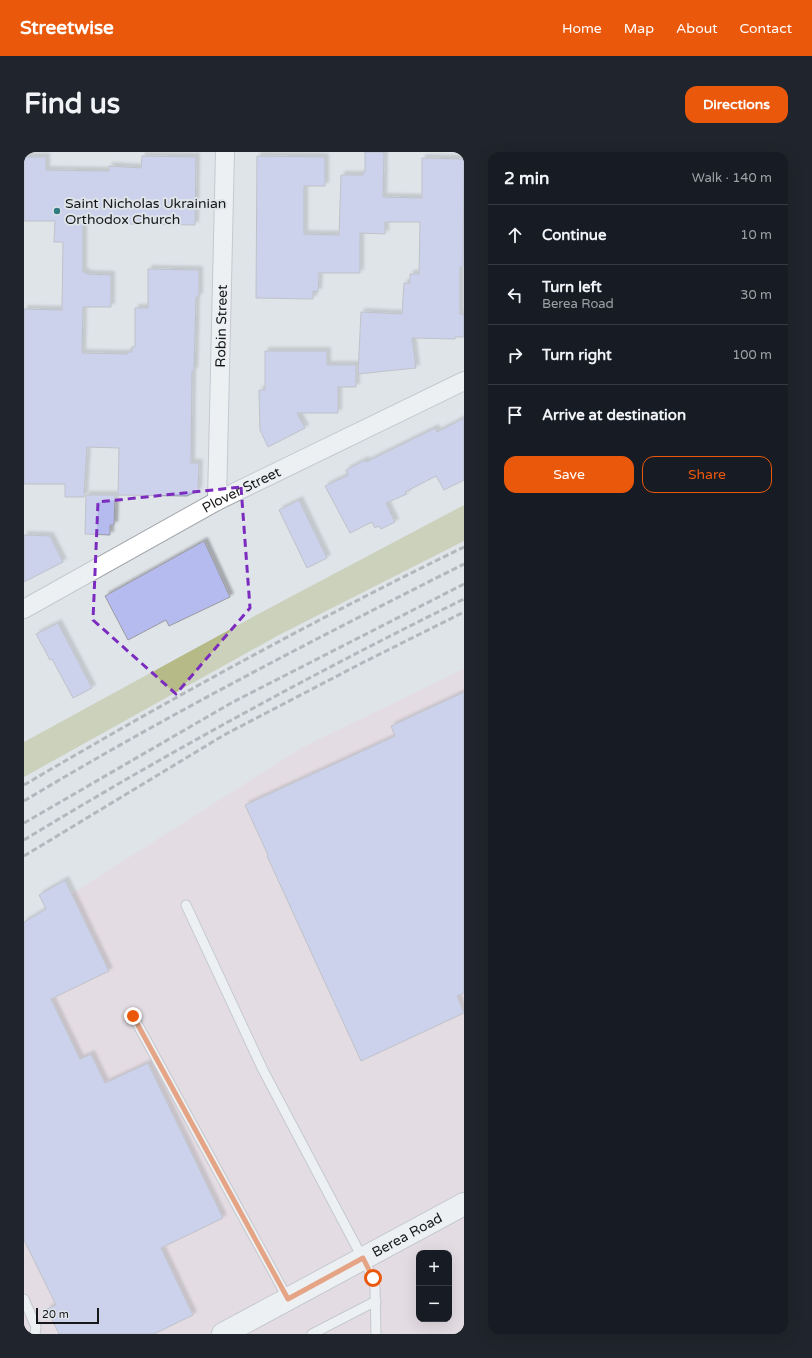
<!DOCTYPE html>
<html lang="en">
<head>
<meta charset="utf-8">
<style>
	body { margin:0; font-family:"Varela Round",sans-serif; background:#20242c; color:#f1f3f6 }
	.controls { position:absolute; right:12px; bottom:12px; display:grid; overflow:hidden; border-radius:8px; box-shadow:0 4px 16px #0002 }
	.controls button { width:36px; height:36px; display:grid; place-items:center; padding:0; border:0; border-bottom:1px solid #363941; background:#171b24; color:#f1f3f6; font:20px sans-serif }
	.scale { position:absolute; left:12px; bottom:10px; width:63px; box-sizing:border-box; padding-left:4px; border:2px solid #17181a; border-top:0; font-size:11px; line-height:14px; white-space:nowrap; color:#17181a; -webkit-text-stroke:3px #dfe4e9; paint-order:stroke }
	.stop { position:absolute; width:12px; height:12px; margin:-9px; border:3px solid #ea580c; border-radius:50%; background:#fff }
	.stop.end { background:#ea580c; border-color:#fff; box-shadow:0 1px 4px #0008 }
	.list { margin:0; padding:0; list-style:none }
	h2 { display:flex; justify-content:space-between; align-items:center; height:52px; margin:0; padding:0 16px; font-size:17px }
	h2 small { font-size:13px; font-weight:400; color:#9ea1a6 }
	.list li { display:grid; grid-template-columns:26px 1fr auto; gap:12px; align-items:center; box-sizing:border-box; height:60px; padding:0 16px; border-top:1px solid #363941 }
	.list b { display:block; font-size:15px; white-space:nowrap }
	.list p { margin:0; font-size:13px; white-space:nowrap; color:#9ea1a6 }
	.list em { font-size:13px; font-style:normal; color:#9ea1a6 }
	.actions { display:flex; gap:8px; padding:12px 16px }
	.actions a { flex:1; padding:9px 0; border:1px solid #ea580c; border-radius:12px; text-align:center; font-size:14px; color:#ea580c }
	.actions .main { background:#ea580c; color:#fff }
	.icon { flex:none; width:22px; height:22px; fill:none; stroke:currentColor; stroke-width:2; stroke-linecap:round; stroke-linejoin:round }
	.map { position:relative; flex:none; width:440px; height:1182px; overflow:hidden; border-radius:12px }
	header { display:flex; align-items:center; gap:24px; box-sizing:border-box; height:56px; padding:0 20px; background:#ea580c; color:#fff }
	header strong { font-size:19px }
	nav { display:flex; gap:22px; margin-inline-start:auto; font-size:14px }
	.intro { display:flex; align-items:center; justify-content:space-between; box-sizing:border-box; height:96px; padding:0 24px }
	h1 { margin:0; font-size:28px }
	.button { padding:10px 18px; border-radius:12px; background:#ea580c; color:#fff; font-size:14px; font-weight:700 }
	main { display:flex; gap:24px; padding:0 24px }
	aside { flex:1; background:#171b24; border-radius:12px; box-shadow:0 4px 16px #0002 }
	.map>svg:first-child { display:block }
	.industrial { fill:#ebd2db; fill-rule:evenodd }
	.green { fill:#b6ba86 }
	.building { fill:#b6bbef; stroke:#999aa0; filter:url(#shadow) }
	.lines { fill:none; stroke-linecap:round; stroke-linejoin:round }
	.lane-casing { stroke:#a5a9ae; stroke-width:11 }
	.street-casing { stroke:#a5a9ae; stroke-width:20 }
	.secondary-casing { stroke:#a5a9ae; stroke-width:24 }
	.lane { stroke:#fff; stroke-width:9 }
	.street { stroke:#fff; stroke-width:18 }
	.secondary { stroke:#fff; stroke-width:22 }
	.rail { stroke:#818487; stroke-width:3; stroke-dasharray:6 3; stroke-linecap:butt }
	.route { stroke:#ea580c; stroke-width:5 }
	.marked { fill:none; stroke:#7b2cbf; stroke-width:3; stroke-dasharray:8 5; stroke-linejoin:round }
	.poi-dot { fill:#327b80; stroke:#dfe4e9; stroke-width:1.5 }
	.labels { text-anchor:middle; stroke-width:4; stroke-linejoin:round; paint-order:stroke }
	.poi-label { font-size:14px; fill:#17181a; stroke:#dfe4e9; text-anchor:start }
	.street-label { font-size:14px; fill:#17181a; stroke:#dfe4e9 }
</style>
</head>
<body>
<header>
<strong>Streetwise</strong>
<nav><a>Home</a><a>Map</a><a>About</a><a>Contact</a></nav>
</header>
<div class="intro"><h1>Find us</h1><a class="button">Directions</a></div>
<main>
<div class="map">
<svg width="440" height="1182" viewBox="0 0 440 1182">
	<defs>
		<filter id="shadow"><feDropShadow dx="3.5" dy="-3.5" stdDeviation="1" flood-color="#0004"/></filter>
	</defs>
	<rect width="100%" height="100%" fill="#dfe4e9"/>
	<path class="industrial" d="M440,517V1182H0V772L279,595ZM395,1101H425V1167H395Z"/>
	<path class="green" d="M440,353V389L255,483L0,625V590L238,460Z"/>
	<g class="building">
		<path d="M341,0H360L359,45L398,46V6L440,7L439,115H436V162L440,163V185H431V187L388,186L392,216L334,222L337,160L378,162L380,131H386V122H395L396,70H361V82L336,81V121H295L294,140L289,139V147L232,146L233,4L301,5V34H280V82L315,83L317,23H339V20H341Z"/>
		<path d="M118,4L172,5L171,73L103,72V70H95V69H59V120H62V122L87,123V155H59L58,201L103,202V200H108V195H111V156H124V117L175,118V145H172L170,219H168L167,311H175L174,339L163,344L94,343L95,296L63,295L60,345H41V332H0V157L38,158L39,90H30L31,69H0V5H22V18L85,19V14L117,16Z"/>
		<path d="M241,199H303V213H332V235H314V261H273L281,276L244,295L236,278L235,238H241Z"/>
		<path d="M440,266V328L420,338L412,324L381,340L383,342L362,351L371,370L357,377L355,374L351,376L348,370L326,381L301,334L324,323L322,318L341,308L342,310L411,276L413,280Z"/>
		<path d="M62,343H91L90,373H86V383L61,382Z"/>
		<path d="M275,348L303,406L283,416L255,358Z"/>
		<path d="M0,383L26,384L39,410L0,430Z"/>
		<path d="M180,389L206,445L145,474L142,468L104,488L81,444Z"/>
		<path d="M34,471L68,536L49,546L28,507L26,508L12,482Z"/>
		<path d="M440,540V841L433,844L440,861L337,909L243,704L244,703L221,653L371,584L367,574Z"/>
		<path d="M41,728L85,819L27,847L56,907L67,902L81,931L124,911L199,1066L137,1096L169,1163L130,1182H35L23,1157L32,1153L0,1088V770L22,757L15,743Z"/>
	</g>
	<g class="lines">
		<defs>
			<g id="lane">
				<path d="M162,753L239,918L349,1126L351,1136L352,1182"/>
				<path d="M109,864L264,1147"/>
				<path d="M0,1147L12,1175L11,1182"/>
				<path d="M288,1182L352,1149"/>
			</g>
			<g id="street">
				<path id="s1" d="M193,349L201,0"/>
				<path id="s2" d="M0,457L193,349L440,229"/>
			</g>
			<g id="secondary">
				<path id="s3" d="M199,1182L440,1052"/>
			</g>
		</defs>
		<use href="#lane" class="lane-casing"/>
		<use href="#street" class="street-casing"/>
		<use href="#secondary" class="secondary-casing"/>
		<use href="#lane" class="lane"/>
		<use href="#street" class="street"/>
		<use href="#secondary" class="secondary"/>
		<g class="rail">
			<path d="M0,633C144,548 290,468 440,395"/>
			<path d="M0,649C143,563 291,487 440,412"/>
			<path d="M0,671L209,550L440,432"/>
			<path d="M0,688C143,601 290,521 440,447"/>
			<path d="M0,704L200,583L336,512L440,460"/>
		</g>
	</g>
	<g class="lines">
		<path class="route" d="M109,864L264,1147L339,1106L349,1126"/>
	</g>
	<path d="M0 0H440V1182H0ZM217,335L226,456L152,542L69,468L74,350Z" fill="#dfe4e9" fill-opacity=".55" fill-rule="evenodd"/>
	<path class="marked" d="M217,335L226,456L152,542L69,468L74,350Z"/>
	<circle class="poi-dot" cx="33" cy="59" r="4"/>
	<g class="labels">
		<g class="poi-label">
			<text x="41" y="56">Saint Nicholas Ukrainian<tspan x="41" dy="16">Orthodox Church</tspan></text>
		</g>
		<g class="street-label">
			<text dy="5" stroke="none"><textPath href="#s1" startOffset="175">Robin Street</textPath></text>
			<text dy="5" stroke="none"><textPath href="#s2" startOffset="248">Plover Street</textPath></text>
			<text dy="5" stroke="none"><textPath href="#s3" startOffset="209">Berea Road</textPath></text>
		</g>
	</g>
</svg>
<div class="controls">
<button>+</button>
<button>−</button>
</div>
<div class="scale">20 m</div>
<div class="stop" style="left:349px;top:1126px"></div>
<div class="stop end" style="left:109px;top:864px"></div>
</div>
<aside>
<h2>2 min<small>Walk · 140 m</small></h2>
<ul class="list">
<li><svg class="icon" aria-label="ahead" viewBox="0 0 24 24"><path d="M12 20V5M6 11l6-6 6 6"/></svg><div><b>Continue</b></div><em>10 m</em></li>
<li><svg class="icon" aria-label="left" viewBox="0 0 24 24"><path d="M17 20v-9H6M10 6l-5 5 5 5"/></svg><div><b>Turn left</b><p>Berea Road</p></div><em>30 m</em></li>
<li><svg class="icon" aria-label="right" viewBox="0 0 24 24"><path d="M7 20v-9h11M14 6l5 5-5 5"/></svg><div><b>Turn right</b></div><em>100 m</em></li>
<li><svg class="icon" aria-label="arrive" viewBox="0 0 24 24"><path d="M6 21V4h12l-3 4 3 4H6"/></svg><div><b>Arrive at destination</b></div></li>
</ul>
<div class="actions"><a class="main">Save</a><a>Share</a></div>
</aside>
</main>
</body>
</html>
